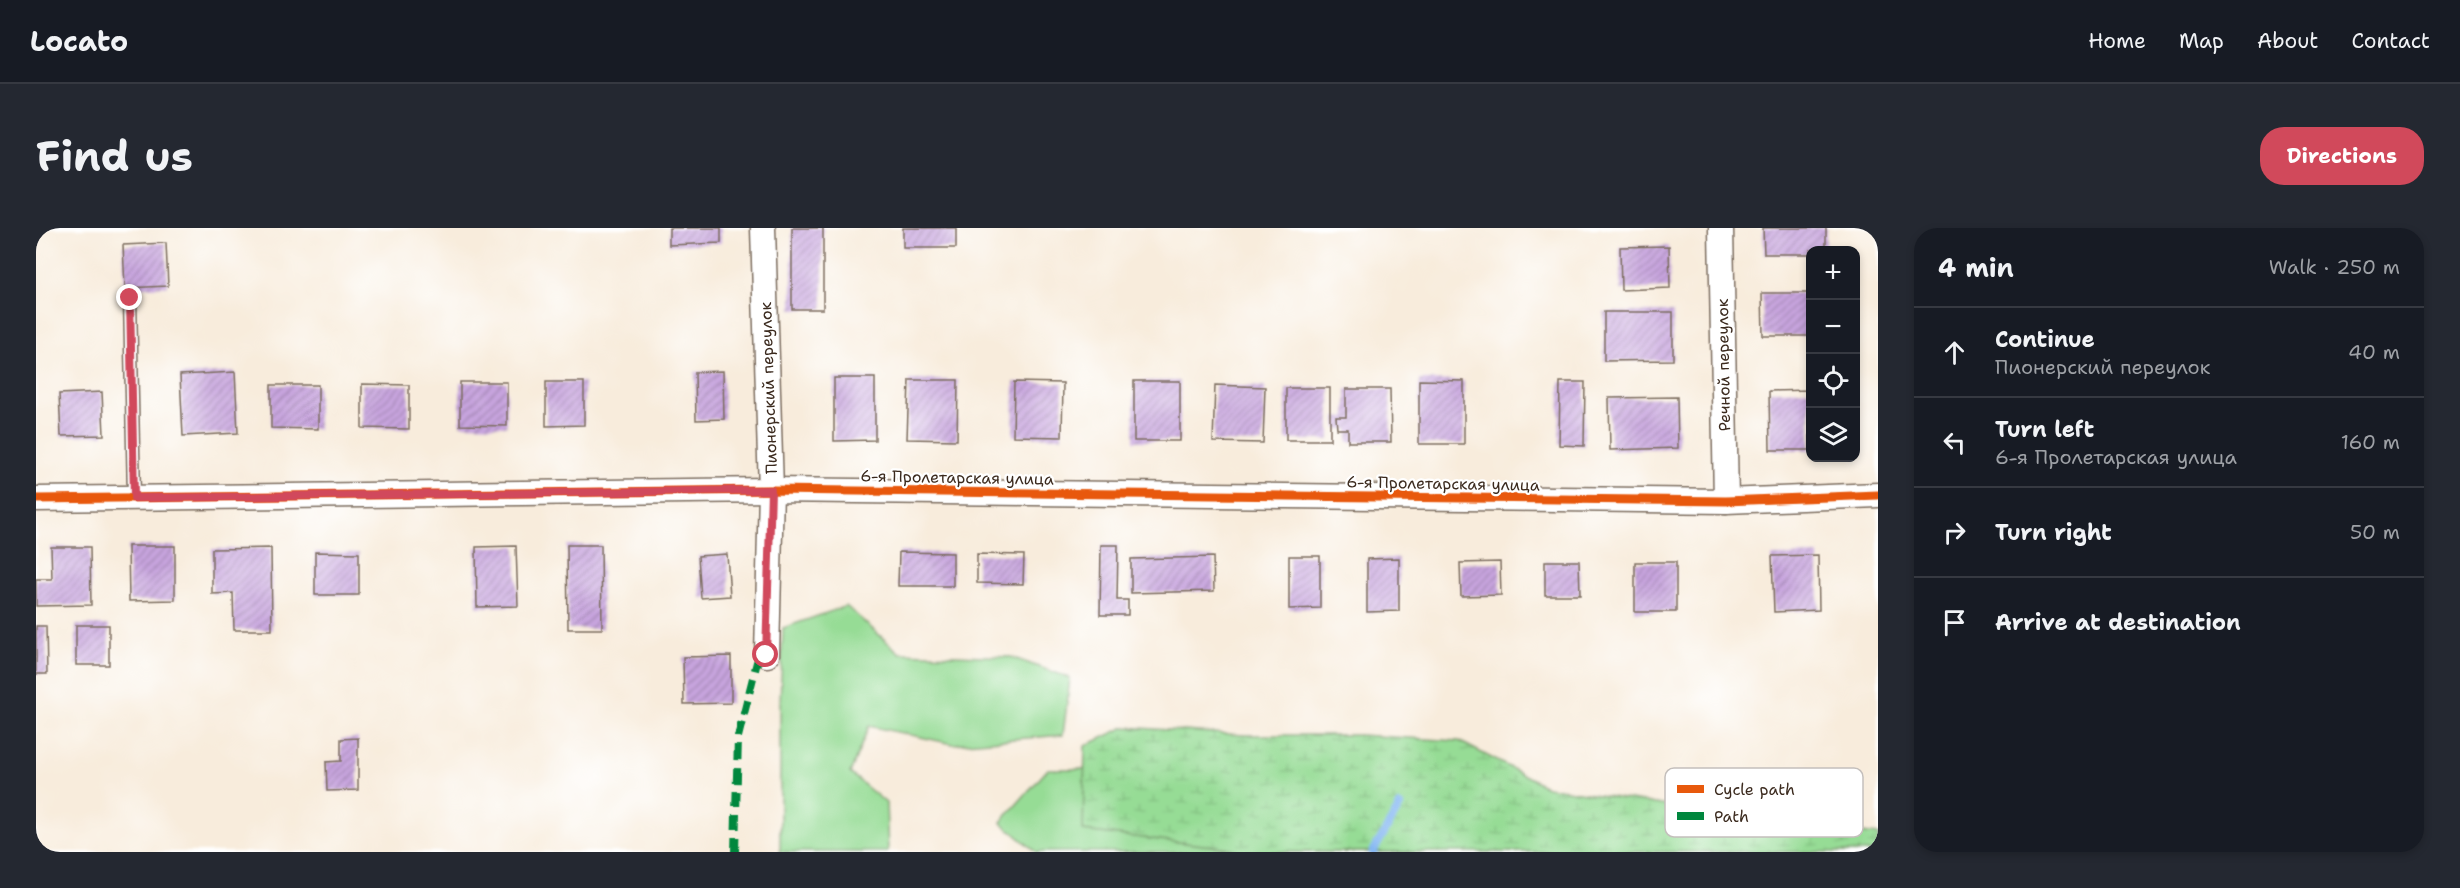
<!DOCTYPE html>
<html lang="en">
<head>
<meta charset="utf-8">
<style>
	body { margin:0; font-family:"Shantell Sans",sans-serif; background:#242831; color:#f1f3f6 }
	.controls { position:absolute; right:18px; top:18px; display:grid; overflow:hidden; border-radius:12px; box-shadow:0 3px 9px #0003 }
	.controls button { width:54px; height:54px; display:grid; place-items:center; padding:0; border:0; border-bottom:2px solid #363941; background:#171b24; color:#f1f3f6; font:30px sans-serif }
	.stop { position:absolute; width:18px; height:18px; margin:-14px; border:4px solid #d1495b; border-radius:50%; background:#fff }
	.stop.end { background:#d1495b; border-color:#fff; box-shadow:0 2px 6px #0008 }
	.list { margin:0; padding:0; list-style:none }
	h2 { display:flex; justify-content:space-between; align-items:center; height:78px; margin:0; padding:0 24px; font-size:26px }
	h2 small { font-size:20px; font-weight:400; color:#9ea1a6 }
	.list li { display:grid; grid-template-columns:39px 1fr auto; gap:18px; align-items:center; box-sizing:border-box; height:90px; padding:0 24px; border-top:2px solid #363941 }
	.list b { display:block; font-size:22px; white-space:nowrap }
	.list p { margin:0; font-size:20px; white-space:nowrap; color:#9ea1a6 }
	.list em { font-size:20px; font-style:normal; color:#9ea1a6 }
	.icon { flex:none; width:33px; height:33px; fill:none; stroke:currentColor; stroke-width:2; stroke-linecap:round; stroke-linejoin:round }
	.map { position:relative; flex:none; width:1842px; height:624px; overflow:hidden; border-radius:24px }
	header { display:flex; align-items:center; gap:36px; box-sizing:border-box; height:84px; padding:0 30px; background:#171b24; border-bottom:2px solid #363941 }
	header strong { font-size:28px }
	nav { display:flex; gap:33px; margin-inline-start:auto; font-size:21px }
	.intro { display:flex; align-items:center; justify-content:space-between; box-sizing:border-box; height:144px; padding:0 36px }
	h1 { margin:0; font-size:42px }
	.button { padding:15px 27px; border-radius:24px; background:#d1495b; color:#fff; font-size:21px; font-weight:700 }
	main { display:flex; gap:36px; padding:0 36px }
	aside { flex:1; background:#171b24; border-radius:24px; box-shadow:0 3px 9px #0003 }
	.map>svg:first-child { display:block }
	.grass { fill:#96dc95; stroke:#68835a; stroke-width:1.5 }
	.wetland { fill:url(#wetland-marsh); stroke:#68835a; stroke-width:1.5 }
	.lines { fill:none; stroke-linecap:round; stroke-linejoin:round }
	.stream { stroke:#86b8f3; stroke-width:8 }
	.building { fill:url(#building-hatch) }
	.lane-casing { stroke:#7d6e60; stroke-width:15 }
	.street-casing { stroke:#7d6e60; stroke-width:27 }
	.lane { stroke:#fff; stroke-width:12 }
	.street { stroke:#fff; stroke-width:24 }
	.quiet { stroke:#00873e; stroke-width:8; stroke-dasharray:15 8; stroke-linecap:butt }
	.cycleway-casing { stroke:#fff; stroke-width:13 }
	.cycleway { stroke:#e8590c; stroke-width:9 }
	.route { stroke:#d1495b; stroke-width:8 }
	.labels { text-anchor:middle; stroke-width:4.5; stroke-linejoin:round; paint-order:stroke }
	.street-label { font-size:16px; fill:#3b2a1e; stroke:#fff }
	.key { fill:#fff; stroke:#c4bfbc; stroke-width:1.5 }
	.key-label { font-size:16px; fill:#3b2a1e }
</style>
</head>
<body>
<header>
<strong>Locato</strong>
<nav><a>Home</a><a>Map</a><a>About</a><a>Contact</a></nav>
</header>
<div class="intro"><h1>Find us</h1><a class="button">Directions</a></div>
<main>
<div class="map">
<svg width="1842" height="624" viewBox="0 0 1842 624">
	<defs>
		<pattern id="wetland-marsh" width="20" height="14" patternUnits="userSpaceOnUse" patternTransform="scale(1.5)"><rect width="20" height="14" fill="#96dc95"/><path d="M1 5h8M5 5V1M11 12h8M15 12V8" fill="none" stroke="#82bd80"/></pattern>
		<pattern id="building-hatch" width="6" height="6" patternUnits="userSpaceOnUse" patternTransform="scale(1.5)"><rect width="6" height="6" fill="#c7a4de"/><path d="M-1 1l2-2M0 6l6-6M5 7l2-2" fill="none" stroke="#a386b3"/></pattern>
	</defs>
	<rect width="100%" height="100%" fill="#fff"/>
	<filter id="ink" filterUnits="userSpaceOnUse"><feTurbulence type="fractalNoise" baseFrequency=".0167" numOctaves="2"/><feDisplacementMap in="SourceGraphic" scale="12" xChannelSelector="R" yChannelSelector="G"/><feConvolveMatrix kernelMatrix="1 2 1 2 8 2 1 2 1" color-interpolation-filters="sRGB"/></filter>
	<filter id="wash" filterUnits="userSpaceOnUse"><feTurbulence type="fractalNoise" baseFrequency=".008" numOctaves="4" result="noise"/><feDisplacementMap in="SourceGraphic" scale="24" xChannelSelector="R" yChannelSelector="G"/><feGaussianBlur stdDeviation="1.35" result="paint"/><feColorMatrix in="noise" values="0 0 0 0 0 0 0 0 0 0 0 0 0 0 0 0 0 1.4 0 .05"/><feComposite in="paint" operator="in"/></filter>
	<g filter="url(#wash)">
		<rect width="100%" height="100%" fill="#f8ecdc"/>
		<g class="grass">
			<path d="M810,378L864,425L975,429L1034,450L1027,507L917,516L833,498L814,545L850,575L852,624H744V475L747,400Z"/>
			<path d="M1012,541H1093L1375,624H1000L965,594Z"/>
		</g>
		<path class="wetland" d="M1089,499L1207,507H1323L1423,513L1511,559L1740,595L1842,607V624H1205L1193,620L1047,603L1049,518Z"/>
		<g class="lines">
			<path class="stream" d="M1337,624L1364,578"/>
		</g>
		<g id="blocks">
			<g class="building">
				<path d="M633,0H685V15L633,17Z"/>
				<rect x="756" y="0" width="31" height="81"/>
				<rect x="867" y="0" width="53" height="20"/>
				<path d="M1727,0H1790V22H1774V26H1728Z"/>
				<path d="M130,15L132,58L89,60L87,17Z"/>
				<path d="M1633,18L1634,60L1585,62L1584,19Z"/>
				<path d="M1726,65H1774V108H1727Z"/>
				<path d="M1568,84H1637V132L1568,133Z"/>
				<path d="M687,143L688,191L660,192L659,144Z"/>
				<path d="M199,144L202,205L147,208L144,147Z"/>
				<path d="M798,150H839V212L798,213Z"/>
				<path d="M873,152H922L921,212L871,211Z"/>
				<path d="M1383,152L1428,153V216H1383Z"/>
				<rect x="1098" y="153" width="46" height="60"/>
				<path d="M424,154H471V198L424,197Z"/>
				<path d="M510,154H548V197L510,198Z"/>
				<path d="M978,154L1027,155L1026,209L977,208Z"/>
				<path d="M1524,154H1549L1548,218L1523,217Z"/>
				<path d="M326,156L373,157V201L326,200Z"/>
				<path d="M235,157H282V201L235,200Z"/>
				<path d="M1179,157L1229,159L1227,215L1177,214Z"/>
				<rect x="1250" y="160" width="44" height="52"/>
				<path d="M1310,161H1354L1355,214H1312V201H1301L1300,189H1310Z"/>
				<path d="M1774,162V222H1734L1733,163Z"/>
				<path d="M66,164L68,207L25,208L23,166Z"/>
				<path d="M1641,169L1642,220L1574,222L1573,170Z"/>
				<path d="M531,317H565L566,401H532Z"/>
				<path d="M1065,317H1082L1081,372H1092V387H1064Z"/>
				<path d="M92,318H139V372L93,373Z"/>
				<path d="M480,318L482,378L441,379L440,319Z"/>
				<path d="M15,319H54L55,377L0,378V351H16Z"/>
				<path d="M235,320L236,402H198L197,365L176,366V321Z"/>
				<path d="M279,324L323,325V367H279Z"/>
				<path d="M863,324L917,325V358H862Z"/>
				<path d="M691,326L694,368L665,370L662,328Z"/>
				<path d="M941,326L988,327L987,356L941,355Z"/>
				<path d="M1782,327L1783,382L1738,384L1736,328Z"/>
				<path d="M1253,328H1284V380L1253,381Z"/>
				<path d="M1177,329L1178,363L1095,365V331Z"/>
				<path d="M1363,330V383L1331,384V331Z"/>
				<path d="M1509,333H1543L1544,367H1509Z"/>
				<path d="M1464,334L1465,367L1425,368L1424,335Z"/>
				<rect x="1599" y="334" width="41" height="50"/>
				<rect x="40" y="397" width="33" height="40"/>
				<path d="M0,398H10L11,446H0Z"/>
				<path d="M695,428V475L648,476L647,429Z"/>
				<path d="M322,510V562L291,563L290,534L305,533V511Z"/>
			</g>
		</g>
	</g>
	<g filter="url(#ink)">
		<use href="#blocks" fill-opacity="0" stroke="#7d6e60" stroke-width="1.5"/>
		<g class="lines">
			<defs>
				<path id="lane" d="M94,70L98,270"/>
				<g id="street">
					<path d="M727,0L735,262L731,427"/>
					<path d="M1685,0L1690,273"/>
					<path d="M0,271L735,262L1690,273L1842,267"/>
				</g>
			</defs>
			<use href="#lane" class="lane-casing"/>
			<use href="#street" class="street-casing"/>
			<use href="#lane" class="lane"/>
			<use href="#street" class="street"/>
			<path class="quiet" d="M699,624L702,509L721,434L731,427"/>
			<defs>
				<path id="cycleway" d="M0,271L735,262L1690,273L1842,267"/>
			</defs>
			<use href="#cycleway" class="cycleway-casing"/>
			<use href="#cycleway" class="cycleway"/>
		</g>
	</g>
	<g class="lines" filter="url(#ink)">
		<path class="route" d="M94,70L98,270L735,262L730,427"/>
	</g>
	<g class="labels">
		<g class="street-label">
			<text transform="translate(1687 137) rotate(-91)" y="6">Речной переулок</text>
			<text transform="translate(732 160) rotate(-92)" y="6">Пионерский переулок</text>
			<text transform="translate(921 249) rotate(1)" y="6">6-я Пролетарская улица</text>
			<text transform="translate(1407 255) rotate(1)" y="6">6-я Пролетарская улица</text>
		</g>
	</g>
	<rect x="1629" y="540" width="198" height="69" rx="9" class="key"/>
	<rect x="1641" y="557" width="27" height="8" fill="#e8590c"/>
	<rect x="1641" y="584" width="27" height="8" fill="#00873e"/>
	<g class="key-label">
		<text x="1678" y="567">Cycle path</text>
		<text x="1678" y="594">Path</text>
	</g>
</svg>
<div class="controls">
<button>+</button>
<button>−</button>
<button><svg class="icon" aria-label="locate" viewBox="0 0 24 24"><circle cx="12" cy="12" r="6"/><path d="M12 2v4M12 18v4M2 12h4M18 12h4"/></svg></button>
<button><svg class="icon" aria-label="layers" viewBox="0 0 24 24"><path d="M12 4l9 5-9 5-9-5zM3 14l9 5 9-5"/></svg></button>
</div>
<div class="stop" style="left:730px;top:427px"></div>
<div class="stop end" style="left:94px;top:70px"></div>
</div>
<aside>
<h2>4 min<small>Walk · 250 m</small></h2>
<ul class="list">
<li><svg class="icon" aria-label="ahead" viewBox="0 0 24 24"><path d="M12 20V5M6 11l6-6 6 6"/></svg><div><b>Continue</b><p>Пионерский переулок</p></div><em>40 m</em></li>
<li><svg class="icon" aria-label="left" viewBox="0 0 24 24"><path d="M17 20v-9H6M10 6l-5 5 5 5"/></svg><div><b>Turn left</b><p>6-я Пролетарская улица</p></div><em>160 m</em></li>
<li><svg class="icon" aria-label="right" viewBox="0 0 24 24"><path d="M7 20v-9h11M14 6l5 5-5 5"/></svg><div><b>Turn right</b></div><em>50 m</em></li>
<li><svg class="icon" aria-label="arrive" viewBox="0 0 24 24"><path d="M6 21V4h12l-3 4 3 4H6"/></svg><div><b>Arrive at destination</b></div></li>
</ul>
</aside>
</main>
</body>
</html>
